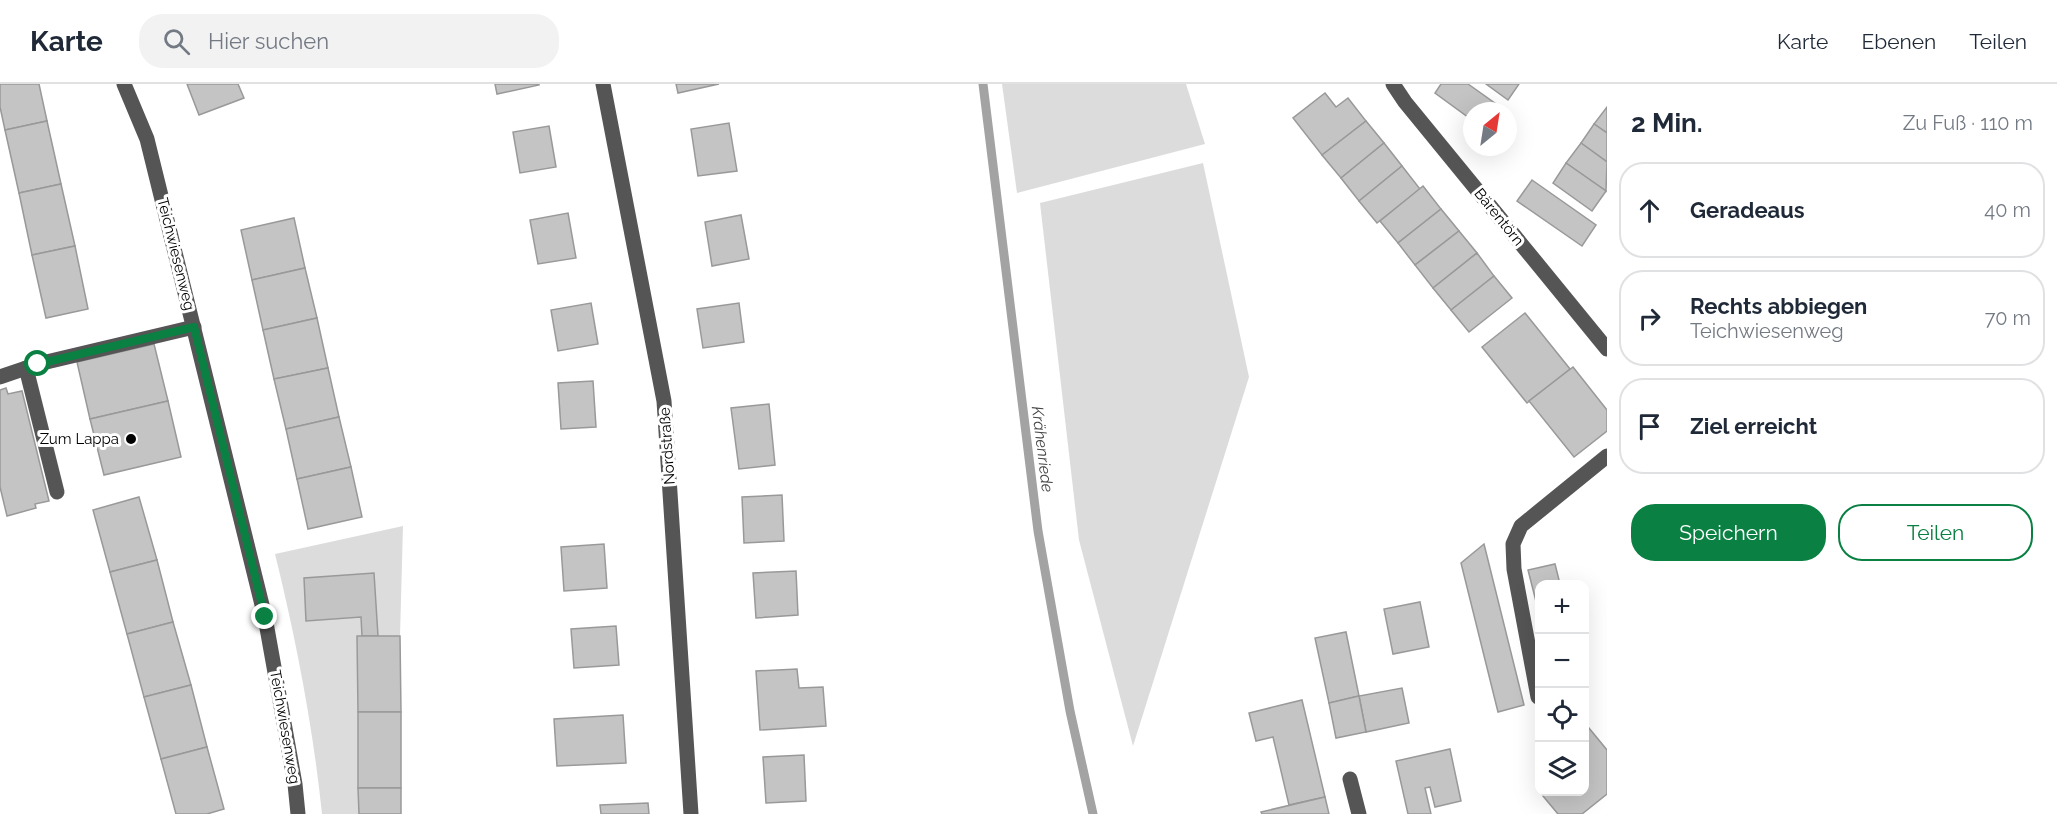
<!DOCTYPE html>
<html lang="de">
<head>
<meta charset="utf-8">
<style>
	body { margin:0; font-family:Raleway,sans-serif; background:#f2f2f3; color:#1f2937 }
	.controls { position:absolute; right:18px; bottom:18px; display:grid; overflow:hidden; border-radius:12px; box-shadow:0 6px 24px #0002 }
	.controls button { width:54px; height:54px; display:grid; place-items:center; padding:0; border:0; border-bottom:2px solid #e0e1e3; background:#fff; color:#1f2937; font:30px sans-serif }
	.compass { position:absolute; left:1463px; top:18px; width:54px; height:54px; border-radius:50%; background:#fff; box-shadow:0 6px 24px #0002; rotate:30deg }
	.stop { position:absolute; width:18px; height:18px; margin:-14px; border:4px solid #0b8043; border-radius:50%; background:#fff }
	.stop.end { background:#0b8043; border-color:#fff; box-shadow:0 2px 6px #0008 }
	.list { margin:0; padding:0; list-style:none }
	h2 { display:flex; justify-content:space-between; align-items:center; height:78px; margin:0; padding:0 24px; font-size:26px }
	h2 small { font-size:20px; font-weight:400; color:#747a83 }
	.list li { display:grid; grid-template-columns:39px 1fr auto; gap:18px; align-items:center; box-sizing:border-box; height:96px; margin:0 12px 12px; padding:0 12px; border:2px solid #e0e1e3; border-radius:24px }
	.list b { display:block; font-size:22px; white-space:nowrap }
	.list p { margin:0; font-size:20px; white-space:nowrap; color:#747a83 }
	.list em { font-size:20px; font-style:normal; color:#747a83 }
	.actions { display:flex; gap:12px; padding:18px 24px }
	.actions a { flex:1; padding:14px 0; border:2px solid #0b8043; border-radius:24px; text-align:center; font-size:21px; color:#0b8043 }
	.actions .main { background:#0b8043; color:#fff }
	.icon { flex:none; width:33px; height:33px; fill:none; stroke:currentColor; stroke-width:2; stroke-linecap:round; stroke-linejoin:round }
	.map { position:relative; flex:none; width:1607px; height:730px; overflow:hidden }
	header { display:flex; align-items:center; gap:36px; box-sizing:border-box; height:84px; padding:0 30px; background:#fff; border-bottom:2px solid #e0e1e3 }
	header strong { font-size:28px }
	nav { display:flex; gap:33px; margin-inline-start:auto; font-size:21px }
	.search { width:420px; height:54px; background:#f2f2f3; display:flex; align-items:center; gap:15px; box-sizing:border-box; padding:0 21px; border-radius:24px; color:#747a83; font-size:22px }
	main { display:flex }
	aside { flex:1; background:#fff }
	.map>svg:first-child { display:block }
	.green { fill:#dcdcdc }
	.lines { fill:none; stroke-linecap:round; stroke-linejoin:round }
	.stream { stroke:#a3a3a3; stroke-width:9 }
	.building { fill:#c4c4c4; stroke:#999; stroke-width:1.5 }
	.minor { stroke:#555; stroke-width:15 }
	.route { stroke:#0b8043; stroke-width:8 }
	.poi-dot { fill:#000; stroke:#fff; stroke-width:2 }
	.labels { text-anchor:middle; stroke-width:6; stroke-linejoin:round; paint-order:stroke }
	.street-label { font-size:15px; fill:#000; stroke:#fff }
	.poi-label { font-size:15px; fill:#000; stroke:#fff; text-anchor:end }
	.water-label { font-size:16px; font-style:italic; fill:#444; stroke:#fff }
</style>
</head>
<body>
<header>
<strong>Karte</strong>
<div class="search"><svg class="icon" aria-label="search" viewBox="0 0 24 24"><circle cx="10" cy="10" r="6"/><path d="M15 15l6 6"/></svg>Hier suchen</div>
<nav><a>Karte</a><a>Ebenen</a><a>Teilen</a></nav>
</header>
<main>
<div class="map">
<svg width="1607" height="730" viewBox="0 0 1607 730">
	<rect width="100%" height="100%" fill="#fff"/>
	<g class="green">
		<path d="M1002,0H1186L1205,60L1017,109Z"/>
		<path d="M1203,79L1249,293L1133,662L1079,456L1040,119Z"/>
		<path d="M403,442L400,552H378L373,490L304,494L306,537L361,533L362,552H357L359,730H322C313,643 296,555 275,470Z"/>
	</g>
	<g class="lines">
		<path class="stream" d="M983,0L1038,447L1070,627L1093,730"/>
	</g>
	<g class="building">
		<path d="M0,0H39L47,37L5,46L0,23Z"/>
		<path d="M187,0H238L244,14L199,31Z"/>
		<path d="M495,0H539V1L497,10Z"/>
		<path d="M676,0H719L678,9Z"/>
		<path d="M1441,0H1468L1506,27H1472V36L1435,9Z"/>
		<path d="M1486,0H1519L1508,16Z"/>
		<path d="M1325,9L1336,23L1348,14L1366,37L1322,71L1293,34Z"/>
		<path d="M1607,23V49L1594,40Z"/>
		<path d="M47,37L61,100L19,109L5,46Z"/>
		<path d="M1366,37L1384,59L1341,94L1322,71Z"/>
		<path d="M729,39L737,87L698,92L691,45Z"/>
		<path d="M1594,40L1607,49V78L1581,59Z"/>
		<path d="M549,42L556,83L520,89L513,48Z"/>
		<path d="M1384,59L1402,82L1359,117L1341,94Z"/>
		<path d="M1581,59L1607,78L1606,107L1566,79Z"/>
		<path d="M1566,79L1606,107L1592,127L1553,99Z"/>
		<path d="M1402,82L1420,105L1377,139L1359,117Z"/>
		<path d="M1532,96L1596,141L1582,162L1517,117Z"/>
		<path d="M61,100L75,162L32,171L19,109Z"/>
		<path d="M1423,102L1441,125L1398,159L1380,137Z"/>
		<path d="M1441,125L1459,147L1415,181L1398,159Z"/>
		<path d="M568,129L576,174L538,180L530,136Z"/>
		<path d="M741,131L749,175L712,182L705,138Z"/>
		<path d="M294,134L305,184L252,196L241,146Z"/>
		<path d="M1459,147L1477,169L1433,204L1415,181Z"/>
		<path d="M75,162L88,225L46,234L32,171Z"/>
		<path d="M1477,169L1494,192L1451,226L1433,204Z"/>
		<path d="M305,184L317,234L263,246L252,196Z"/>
		<path d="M1494,192L1512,214L1469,248L1451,226Z"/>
		<path d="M591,219L598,260L558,267L551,226Z"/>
		<path d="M739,219L744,258L703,264L697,225Z"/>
		<path d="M1525,229L1570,285L1527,319L1482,263Z"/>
		<path d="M317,234L328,284L274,295L263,246Z"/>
		<path d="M154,260L168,317L90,335L77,278Z"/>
		<path d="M1573,283L1607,326V347L1574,373L1529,317Z"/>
		<path d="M328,284L339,333L286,345L274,295Z"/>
		<path d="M593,297L596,343L561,345L558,299Z"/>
		<path d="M6,304L8,310L22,307L49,417L35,420L36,424L7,432L0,403V306Z"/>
		<path d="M168,317L181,373L104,391L90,335Z"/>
		<path d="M769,320L775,381L739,385L731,324Z"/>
		<path d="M339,333L351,383L297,395L286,345Z"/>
		<path d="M351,383L362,433L308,445L297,395Z"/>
		<path d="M782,411L784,457L744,459L742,413Z"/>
		<path d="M139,413L157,476L110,488L93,426Z"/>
		<path d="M604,460L607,504L564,507L561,463Z"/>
		<path d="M1484,460L1524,621L1498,628L1461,479Z"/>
		<path d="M157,476L173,538L127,550L110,488Z"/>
		<path d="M1555,480L1560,500H1540V533L1528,486Z"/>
		<path d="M796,487L798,531L756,534L753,489Z"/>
		<path d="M374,489L378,552H362L361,533L306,537L304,494Z"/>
		<path d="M1420,518L1429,563L1393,570L1384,525Z"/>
		<path d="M173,538L191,601L144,613L127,550Z"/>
		<path d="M616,542L619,581L574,584L571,545Z"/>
		<path d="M1346,548L1359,612L1329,619L1315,554Z"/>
		<path d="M357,552H400L401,628H358Z"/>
		<path d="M797,585L799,604L823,603L826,642L760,646L756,587Z"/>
		<path d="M191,601L207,663L161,675L144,613Z"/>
		<path d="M1402,604L1409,639L1366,648L1359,612Z"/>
		<path d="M1359,612L1366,648L1336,654L1329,619Z"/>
		<path d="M1302,616L1325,713L1289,721L1273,653L1256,657L1249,629Z"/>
		<rect x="358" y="628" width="43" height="76"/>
		<path d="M623,631L626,679L557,682L554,635Z"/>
		<path d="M1584,638L1607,666V710L1582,730H1558L1543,712L1548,708H1584Z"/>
		<path d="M207,663L224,725L207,730H176L161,675Z"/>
		<path d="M1450,665L1461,717L1435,723L1430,703L1425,704L1431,730H1408L1396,677Z"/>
		<path d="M804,671L806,717L766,719L763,673Z"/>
		<path d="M358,704H401V730H359Z"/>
		<path d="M1325,713L1329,730H1262L1261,728Z"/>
		<path d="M648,719L649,730H601L600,721Z"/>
	</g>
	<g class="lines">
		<g class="minor">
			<path d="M124,0L147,55L265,533L295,700L298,730"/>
			<path d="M603,0L664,317L691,730"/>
			<path d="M1393,0L1405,18L1607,265"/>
			<path d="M26,284L57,408"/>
			<path d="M0,293L38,280L194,243"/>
			<path d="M1538,613L1514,485L1513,460L1521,442L1607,372"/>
			<path d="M1350,695L1359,730"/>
		</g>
	</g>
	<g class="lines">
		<path class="route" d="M38,280L194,243L265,533"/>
	</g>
	<circle class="poi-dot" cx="131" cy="355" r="6"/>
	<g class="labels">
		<g class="street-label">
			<text transform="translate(1499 133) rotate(51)" y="5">Bärentörn</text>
			<text transform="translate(176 170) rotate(76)" y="5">Teichwiesenweg</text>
			<text transform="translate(667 362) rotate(-94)" y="5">Nordstraße</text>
			<text transform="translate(285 643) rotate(80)" y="5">Teichwiesenweg</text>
		</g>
		<g class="poi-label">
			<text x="119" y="360">Zum Lappa</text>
		</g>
		<g class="water-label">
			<text transform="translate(1043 365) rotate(83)" y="6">Krähenriede</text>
		</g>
	</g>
</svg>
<div class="controls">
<button>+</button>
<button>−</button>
<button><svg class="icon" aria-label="locate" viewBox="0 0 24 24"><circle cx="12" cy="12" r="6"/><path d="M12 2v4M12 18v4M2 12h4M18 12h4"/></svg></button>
<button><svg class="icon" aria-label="layers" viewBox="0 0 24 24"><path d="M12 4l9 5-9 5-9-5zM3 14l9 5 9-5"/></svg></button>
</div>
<svg class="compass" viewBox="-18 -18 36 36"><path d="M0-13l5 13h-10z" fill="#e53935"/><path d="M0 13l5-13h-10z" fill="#747a83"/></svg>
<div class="stop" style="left:38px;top:280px"></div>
<div class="stop end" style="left:265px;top:533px"></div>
</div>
<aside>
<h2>2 Min.<small>Zu Fuß · 110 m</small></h2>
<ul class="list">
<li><svg class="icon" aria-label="ahead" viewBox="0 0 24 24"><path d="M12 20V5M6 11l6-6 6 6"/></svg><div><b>Geradeaus</b></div><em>40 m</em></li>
<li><svg class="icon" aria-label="right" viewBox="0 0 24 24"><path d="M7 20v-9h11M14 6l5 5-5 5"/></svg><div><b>Rechts abbiegen</b><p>Teichwiesenweg</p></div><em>70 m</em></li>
<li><svg class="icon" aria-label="arrive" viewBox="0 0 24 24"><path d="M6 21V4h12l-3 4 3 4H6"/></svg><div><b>Ziel erreicht</b></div></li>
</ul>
<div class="actions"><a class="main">Speichern</a><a>Teilen</a></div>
</aside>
</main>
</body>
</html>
